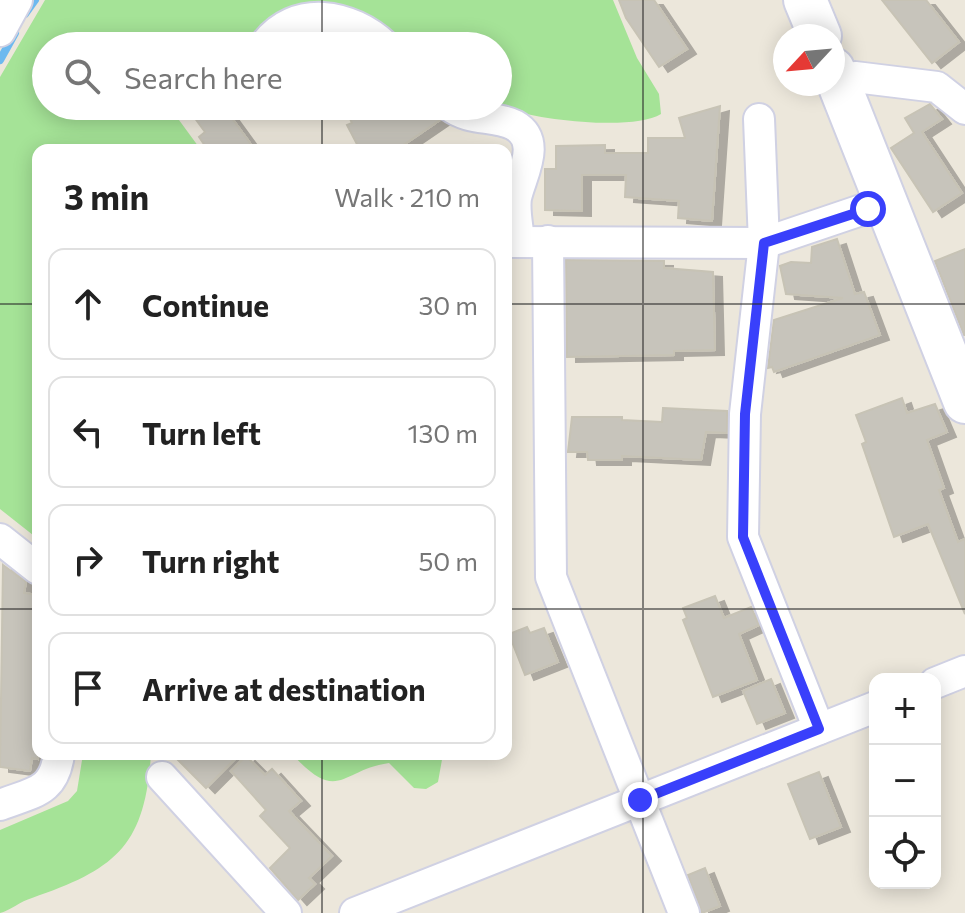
<!DOCTYPE html>
<html lang="en">
<head>
<meta charset="utf-8">
<style>
	body { margin:0; font-family:Commissioner,sans-serif; background:#f2f2f2; color:#222 }
	.controls { position:absolute; right:24px; bottom:24px; display:grid; overflow:hidden; border-radius:16px; box-shadow:0 4px 20px #0003 }
	.controls button { width:72px; height:72px; display:grid; place-items:center; padding:0; border:0; border-bottom:2px solid #e0e0e0; background:#fff; color:#222; font:40px sans-serif }
	.compass { position:absolute; left:773px; top:24px; width:72px; height:72px; border-radius:50%; background:#fff; box-shadow:0 4px 20px #0003; rotate:244deg }
	.stop { position:absolute; width:24px; height:24px; margin:-18px; border:6px solid #3940fb; border-radius:50%; background:#fff }
	.stop.end { background:#3940fb; border-color:#fff; box-shadow:0 2px 8px #0008 }
	.list { margin:0; padding:0; list-style:none }
	h2 { display:flex; justify-content:space-between; align-items:center; height:104px; margin:0; padding:0 32px; font-size:34px }
	h2 small { font-size:26px; font-weight:400; color:#767676 }
	.list li { display:grid; grid-template-columns:52px 1fr auto; gap:24px; align-items:center; box-sizing:border-box; height:112px; margin:0 16px 16px; padding:0 16px; border:2px solid #e0e0e0; border-radius:16px }
	.list b { display:block; font-size:30px; white-space:nowrap }
	.list em { font-size:26px; font-style:normal; color:#767676 }
	.icon { flex:none; width:44px; height:44px; fill:none; stroke:currentColor; stroke-width:2; stroke-linecap:round; stroke-linejoin:round }
	.map { position:relative; flex:none; width:965px; height:913px; overflow:hidden }
	.search { position:absolute; background:#fff; box-shadow:0 4px 20px #0003; left:32px; top:32px; width:480px; height:88px; display:flex; align-items:center; gap:20px; box-sizing:border-box; padding:0 28px; border-radius:44px; color:#767676; font-size:30px }
	.panel { position:absolute; background:#fff; box-shadow:0 4px 20px #0003; left:32px; top:144px; width:480px; height:616px; border-radius:16px }
	.map>svg:first-child { display:block }
	.green { fill:#a5e397 }
	.lines { fill:none; stroke-linecap:round; stroke-linejoin:round }
	.stream { stroke:#6db9ef; stroke-width:8 }
	.building { fill:#c7c4bb; stroke:#c7c3b5; stroke-width:2; filter:url(#shadow) }
	.street-casing { stroke:#d0d1e3; stroke-width:34 }
	.secondary-casing { stroke:#d0d1e3; stroke-width:46 }
	.street { stroke:#fff; stroke-width:30 }
	.secondary { stroke:#fff; stroke-width:42 }
	.route { stroke:#3940fb; stroke-width:10 }
	.grid { fill:none; stroke:#2a2a2a; stroke-width:2; stroke-opacity:0.55 }
</style>
</head>
<body>
<div class="map">
<svg width="965" height="913" viewBox="0 0 965 913">
	<defs>
		<filter id="shadow"><feDropShadow dx="9" dy="5" stdDeviation="0" flood-color="#0004"/></filter>
	</defs>
	<rect width="100%" height="100%" fill="#ece7db"/>
	<g class="green">
		<path d="M45,0H613L637,58L659,94L661,114C632,132 530,119 498,106V46H402L380,25L277,18L244,46H46V106H175L179,120L201,150H38V539L0,509V77Z"/>
		<path d="M83,754H151C145,846 116,869 32,898C21,901 9,911 0,913V830L68,801L77,791Z"/>
		<path d="M292,754H443L438,782L426,789L414,788L389,763C340,770 339,805 292,754Z"/>
	</g>
	<g class="lines">
		<g class="stream">
			<path d="M25,14L35,0"/>
			<path d="M0,60L15,33"/>
		</g>
	</g>
	<g class="building">
		<path d="M619,0H654L687,49L659,67L626,18Z"/>
		<path d="M882,0H926L959,42L932,63Z"/>
		<path d="M930,104L942,119L922,132L962,193L933,212L891,148L914,133L905,118Z"/>
		<path d="M186,106H223L255,150H208L199,137L205,132Z"/>
		<path d="M359,106H432L440,120L396,150H360L347,125L352,123L347,112Z"/>
		<path d="M720,106L712,221L678,218L679,201L625,197L626,175H582V211L545,210V169H556V146L605,145V153H648V138H685L679,118Z"/>
		<path d="M837,239L855,294L864,292L880,335L774,372L772,367L768,368L774,320L843,298L786,294L780,266L791,262L811,263L812,247Z"/>
		<path d="M965,249V335H964L935,261Z"/>
		<path d="M566,260L664,261V268L713,272L715,350L674,351V355L567,357Z"/>
		<path d="M902,398L907,413L935,404L947,432L927,440L944,488L939,490L958,542L965,539V614L928,524L894,537L862,444L866,442L856,415Z"/>
		<path d="M663,408L727,411V433L706,432L701,460L622,456V460H588L587,452H568L572,417H622V420L662,422Z"/>
		<path d="M3,565L26,582L24,593L38,595V759L32,758L30,771L0,767Z"/>
		<path d="M715,596L724,618L751,607L759,625L739,634L757,680L713,697L683,620L687,618L683,608Z"/>
		<path d="M527,627L530,633L544,628L558,662L525,675L509,634Z"/>
		<path d="M771,679L785,713L757,724L743,691Z"/>
		<path d="M172,754H240L206,788Z"/>
		<path d="M246,756L265,775L272,769L301,801L289,811L332,856L309,878L315,884L298,900L270,868L290,848L260,816L266,810L231,771Z"/>
		<path d="M819,772L841,827L810,839L788,784Z"/>
		<path d="M705,868L720,906L702,913L688,875Z"/>
	</g>
	<g class="lines">
		<defs>
			<g id="street">
				<path d="M0,31L17,0"/>
				<path d="M264,46C295,3 351,14 385,46"/>
				<path d="M839,83L855,77L937,87L965,109"/>
				<path d="M450,106C470,121 493,115 514,125C543,141 521,175 516,198C514,212 518,227 519,241"/>
				<path d="M759,119L764,243L745,414L743,537L819,729"/>
				<path d="M548,241L551,577L684,913"/>
				<path d="M506,242L764,243L885,202"/>
				<path d="M0,539L38,569"/>
				<path d="M935,683L965,671"/>
				<path d="M162,777L286,913"/>
				<path d="M0,805C33,792 54,793 59,754"/>
				<path d="M355,913L875,707"/>
			</g>
			<g id="secondary">
				<path d="M805,0L820,36"/>
				<path d="M833,69L965,402"/>
			</g>
		</defs>
		<use href="#street" class="street-casing"/>
		<use href="#secondary" class="secondary-casing"/>
		<use href="#street" class="street"/>
		<use href="#secondary" class="secondary"/>
	</g>
	<g class="lines">
		<path class="route" d="M640,800L819,729L743,537L745,414L764,243L868,209"/>
	</g>
	<path class="grid" d="M322,0V46M643,0V913M322,106V150M0,304H38M506,304H965M0,609H38M506,609H965M322,754V913"/>
</svg>
<div class="controls">
<button>+</button>
<button>−</button>
<button><svg class="icon" aria-label="locate" viewBox="0 0 24 24"><circle cx="12" cy="12" r="6"/><path d="M12 2v4M12 18v4M2 12h4M18 12h4"/></svg></button>
</div>
<svg class="compass" viewBox="-18 -18 36 36"><path d="M0-13l5 13h-10z" fill="#e53935"/><path d="M0 13l5-13h-10z" fill="#767676"/></svg>
<div class="stop" style="left:868px;top:209px"></div>
<div class="stop end" style="left:640px;top:800px"></div>
<div class="search"><svg class="icon" aria-label="search" viewBox="0 0 24 24"><circle cx="10" cy="10" r="6"/><path d="M15 15l6 6"/></svg>Search here</div>
<section class="panel">
<h2>3 min<small>Walk · 210 m</small></h2>
<ul class="list">
<li><svg class="icon" aria-label="ahead" viewBox="0 0 24 24"><path d="M12 20V5M6 11l6-6 6 6"/></svg><div><b>Continue</b></div><em>30 m</em></li>
<li><svg class="icon" aria-label="left" viewBox="0 0 24 24"><path d="M17 20v-9H6M10 6l-5 5 5 5"/></svg><div><b>Turn left</b></div><em>130 m</em></li>
<li><svg class="icon" aria-label="right" viewBox="0 0 24 24"><path d="M7 20v-9h11M14 6l5 5-5 5"/></svg><div><b>Turn right</b></div><em>50 m</em></li>
<li><svg class="icon" aria-label="arrive" viewBox="0 0 24 24"><path d="M6 21V4h12l-3 4 3 4H6"/></svg><div><b>Arrive at destination</b></div></li>
</ul>
</section>
</div>
</body>
</html>
